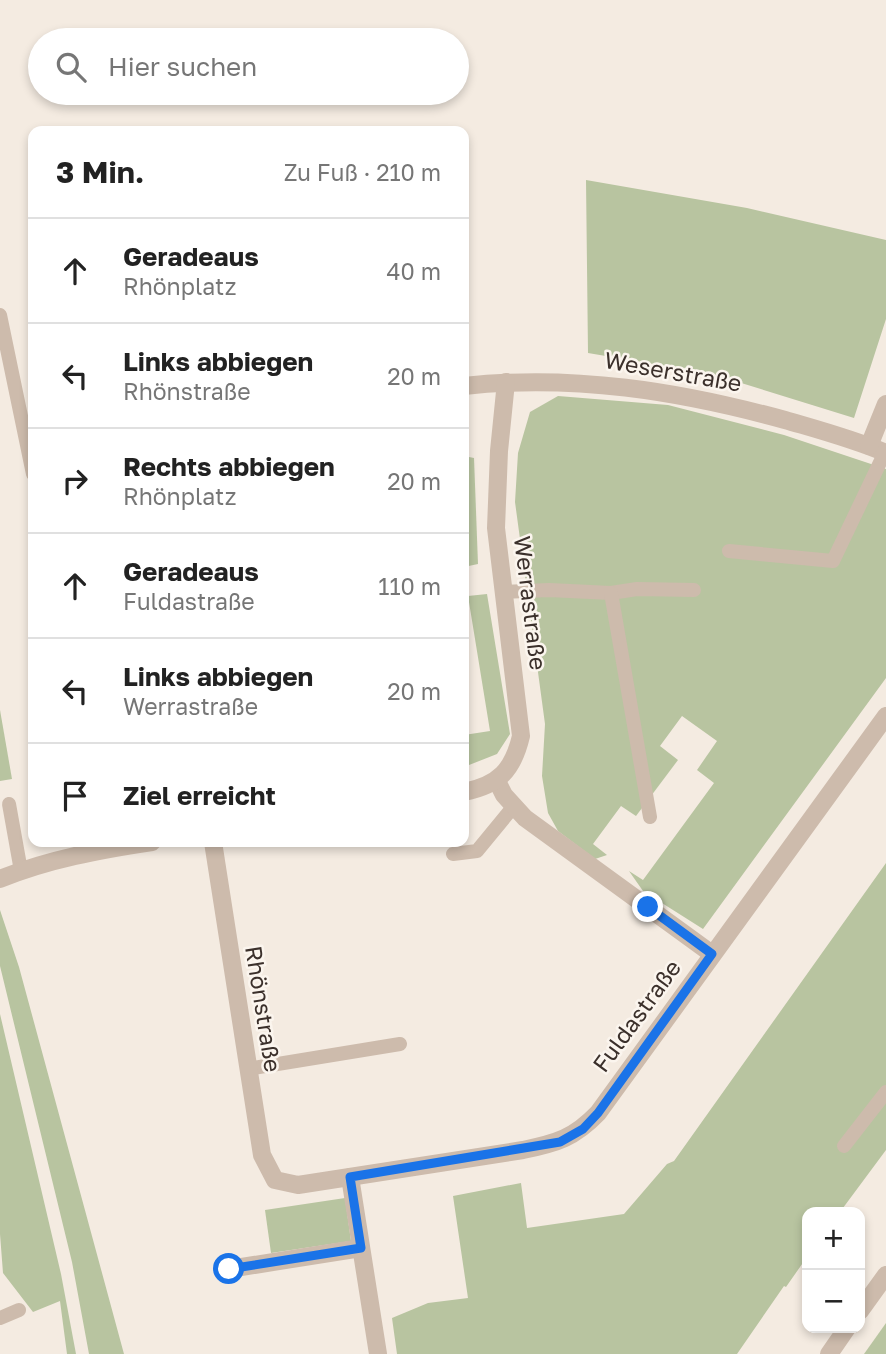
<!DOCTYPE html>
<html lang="de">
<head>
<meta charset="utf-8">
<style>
	body { margin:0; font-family:"Golos Text",sans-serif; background:#f2f2f2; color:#222 }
	.controls { position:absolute; right:21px; bottom:21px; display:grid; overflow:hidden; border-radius:14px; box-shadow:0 4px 10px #0003 }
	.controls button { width:63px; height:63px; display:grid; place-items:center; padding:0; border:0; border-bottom:2px solid #e0e0e0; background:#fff; color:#222; font:35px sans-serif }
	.stop { position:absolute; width:21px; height:21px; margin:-16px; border:5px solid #1a73e8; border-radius:50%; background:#fff }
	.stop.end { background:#1a73e8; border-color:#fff; box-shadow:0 2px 7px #0008 }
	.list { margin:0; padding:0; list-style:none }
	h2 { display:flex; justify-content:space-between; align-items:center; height:91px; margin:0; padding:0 28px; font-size:30px }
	h2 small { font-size:23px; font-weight:400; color:#767676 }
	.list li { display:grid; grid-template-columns:46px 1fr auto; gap:21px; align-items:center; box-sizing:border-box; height:105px; padding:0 28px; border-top:2px solid #e0e0e0 }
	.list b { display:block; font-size:26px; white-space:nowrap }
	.list p { margin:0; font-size:23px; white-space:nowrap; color:#767676 }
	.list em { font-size:23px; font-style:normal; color:#767676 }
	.icon { flex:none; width:38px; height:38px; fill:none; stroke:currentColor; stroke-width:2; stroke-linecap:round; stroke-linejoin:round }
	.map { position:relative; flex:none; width:886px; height:1354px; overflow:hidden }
	.search { position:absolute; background:#fff; box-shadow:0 4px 10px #0003; left:28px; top:28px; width:441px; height:77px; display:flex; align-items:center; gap:18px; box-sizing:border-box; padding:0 24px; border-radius:38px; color:#767676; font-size:26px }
	.panel { position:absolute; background:#fff; box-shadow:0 4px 10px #0003; left:28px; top:126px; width:441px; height:721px; border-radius:14px }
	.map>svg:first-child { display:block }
	.green { fill:#b8c4a0 }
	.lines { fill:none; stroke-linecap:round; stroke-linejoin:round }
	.lane { stroke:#cdbbac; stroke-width:14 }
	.street { stroke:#cdbbac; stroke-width:18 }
	.route { stroke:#1a73e8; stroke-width:9 }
	.labels { text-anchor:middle; stroke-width:5; stroke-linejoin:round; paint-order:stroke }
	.street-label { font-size:23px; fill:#3b302b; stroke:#fbf5ee }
</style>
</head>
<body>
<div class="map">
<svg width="886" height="1354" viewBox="0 0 886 1354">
	<rect width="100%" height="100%" fill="#f4ebe1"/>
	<g class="green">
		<path d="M586,180L747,208L886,240V319L854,418L712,374L588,353Z"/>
		<path d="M558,396L668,405L784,435L886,469V678L703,929L643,891L629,871L643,880L714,783L697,770L717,741L682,716L660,746L678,760L636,816L621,806L593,844L607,855L595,859L558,831L548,813L542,776L545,724L515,502L518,453L530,412Z"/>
		<path d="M464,456L474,458L478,564L464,567Z"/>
		<path d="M487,594L510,734L497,754L464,767V735L490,731L468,596Z"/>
		<path d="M0,710L12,779L0,781Z"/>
		<path d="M886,863V1150L840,1212H807V1257L786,1287L784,1286L737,1354H397L392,1318L428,1303L468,1298L453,1196L521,1183L527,1228L624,1214L667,1164L674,1161Z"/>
		<path d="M0,910L19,967L124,1354H89L72,1262L0,966Z"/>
		<path d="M0,1014L61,1274L76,1354H67L60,1301L33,1312L3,1273L0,1234Z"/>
		<path d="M345,1198L351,1241L271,1253L265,1210Z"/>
		<path d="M886,1323V1354H864Z"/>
	</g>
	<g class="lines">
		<g class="lane">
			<path d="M0,315L33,474"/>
			<path d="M729,551L833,561L885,452"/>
			<path d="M503,592L549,590L611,593L637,589L694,590"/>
			<path d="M611,593L650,817"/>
			<path d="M9,804L21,871"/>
			<path d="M453,854L477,851L514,806"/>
			<path d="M247,1069L400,1044"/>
			<path d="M844,1146L886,1092"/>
			<path d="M0,1318L19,1310"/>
		</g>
		<g class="street">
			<path d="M464,386C573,374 679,391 785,420C819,430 853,439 886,453"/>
			<path d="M869,446L886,404"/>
			<path d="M497,781L504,795L525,818L712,954"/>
			<path d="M464,792C499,785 513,770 521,736L496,528L499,451L506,382"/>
			<path d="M213,842L262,1155L275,1180L298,1185L523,1150C557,1143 574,1138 598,1113L886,716"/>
			<path d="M0,879C49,859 100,850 152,842"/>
			<path d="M350,1177L378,1354"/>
			<path d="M229,1269L361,1248"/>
			<path d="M860,1311L886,1275"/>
			<path d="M829,1354L847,1328"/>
		</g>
	</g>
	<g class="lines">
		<path class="route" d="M229,1269L361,1248L350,1177L560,1142L583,1129L598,1113L712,954L648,907"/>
	</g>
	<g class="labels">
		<g class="street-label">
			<text transform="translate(673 372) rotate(10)" y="8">Weserstraße</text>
			<text transform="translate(530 603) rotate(83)" y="8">Werrastraße</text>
			<text transform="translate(263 1009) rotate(81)" y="8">Rhönstraße</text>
			<text transform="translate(637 1016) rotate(-54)" y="8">Fuldastraße</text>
		</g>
	</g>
</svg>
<div class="controls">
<button>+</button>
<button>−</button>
</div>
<div class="stop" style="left:229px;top:1269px"></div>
<div class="stop end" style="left:648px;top:907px"></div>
<div class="search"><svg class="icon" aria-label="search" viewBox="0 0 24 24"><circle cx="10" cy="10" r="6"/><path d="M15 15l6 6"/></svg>Hier suchen</div>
<section class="panel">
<h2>3 Min.<small>Zu Fuß · 210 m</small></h2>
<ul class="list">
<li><svg class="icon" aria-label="ahead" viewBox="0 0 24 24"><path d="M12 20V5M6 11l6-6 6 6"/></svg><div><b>Geradeaus</b><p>Rhönplatz</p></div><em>40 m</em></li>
<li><svg class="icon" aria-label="left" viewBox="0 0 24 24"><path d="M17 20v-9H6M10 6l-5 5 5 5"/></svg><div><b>Links abbiegen</b><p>Rhönstraße</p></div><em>20 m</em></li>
<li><svg class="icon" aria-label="right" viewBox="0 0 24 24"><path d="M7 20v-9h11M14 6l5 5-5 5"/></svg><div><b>Rechts abbiegen</b><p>Rhönplatz</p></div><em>20 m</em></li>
<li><svg class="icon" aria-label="ahead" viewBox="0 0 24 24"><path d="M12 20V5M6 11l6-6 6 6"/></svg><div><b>Geradeaus</b><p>Fuldastraße</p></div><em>110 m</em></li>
<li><svg class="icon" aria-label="left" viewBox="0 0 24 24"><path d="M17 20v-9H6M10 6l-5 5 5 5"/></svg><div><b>Links abbiegen</b><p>Werrastraße</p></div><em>20 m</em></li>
<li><svg class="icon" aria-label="arrive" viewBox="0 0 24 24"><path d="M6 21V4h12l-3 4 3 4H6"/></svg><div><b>Ziel erreicht</b></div></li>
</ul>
</section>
</div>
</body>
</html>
